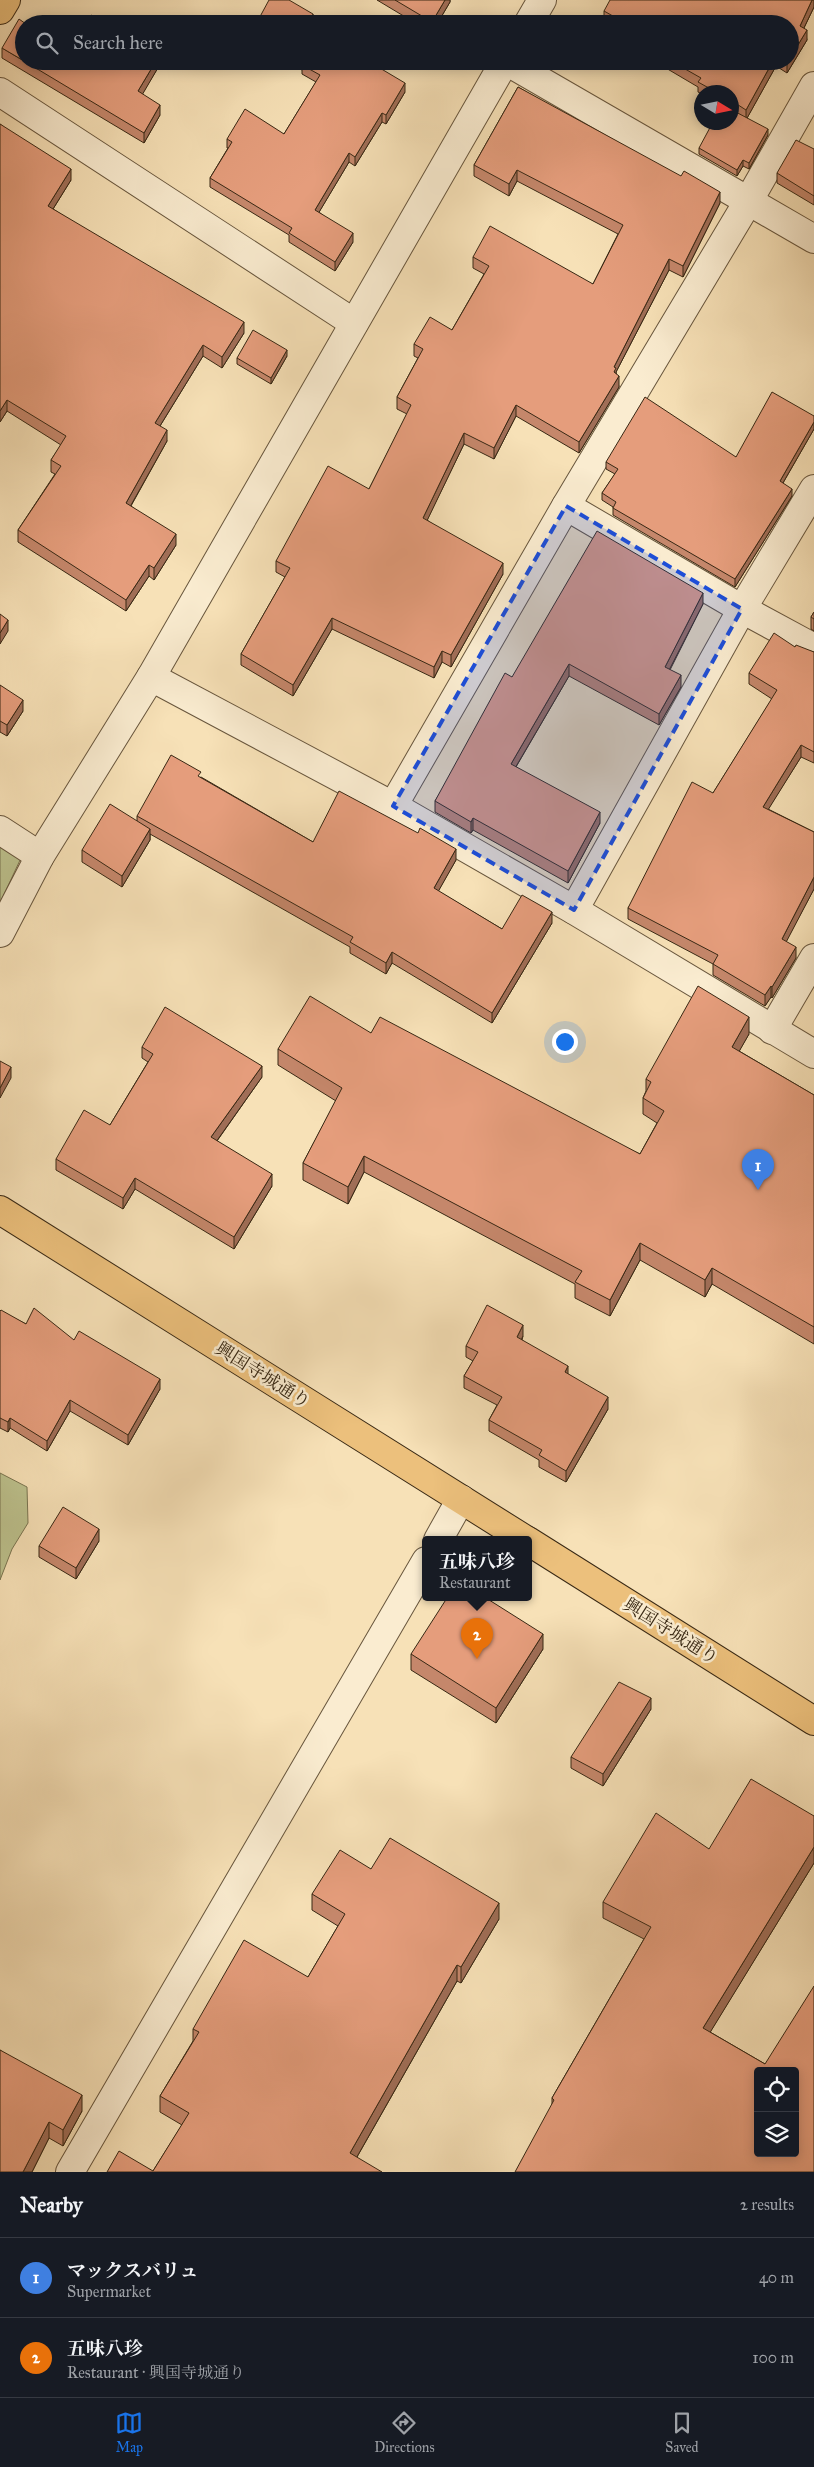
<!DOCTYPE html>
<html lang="en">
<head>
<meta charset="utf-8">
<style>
	body { margin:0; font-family:"IM FELL Great Primer","Noto Serif JP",serif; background:#242831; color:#f1f3f6 }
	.controls { position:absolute; right:15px; bottom:15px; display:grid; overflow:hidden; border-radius:5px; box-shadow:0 2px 12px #0003 }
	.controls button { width:45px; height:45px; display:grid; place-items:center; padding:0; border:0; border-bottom:1px solid #363941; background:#171b24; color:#f1f3f6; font:25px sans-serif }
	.compass { position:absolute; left:694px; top:85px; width:45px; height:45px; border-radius:50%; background:#171b24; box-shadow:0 2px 12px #0003; rotate:100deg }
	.you { position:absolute; left:564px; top:1041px; width:18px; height:18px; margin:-12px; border:4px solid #fff; border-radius:50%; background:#1a73e8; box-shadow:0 0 0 8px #1a73e833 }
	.badge { display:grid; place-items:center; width:32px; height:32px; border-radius:50%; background:#1a73e8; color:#fff; font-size:16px; font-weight:700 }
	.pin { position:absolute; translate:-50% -41px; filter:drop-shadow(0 1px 2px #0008) }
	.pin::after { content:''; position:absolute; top:26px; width:18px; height:15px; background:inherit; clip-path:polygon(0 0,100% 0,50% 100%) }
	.popup { position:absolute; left:422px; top:1536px; width:110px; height:65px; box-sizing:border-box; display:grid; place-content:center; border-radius:5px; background:#171b24; filter:drop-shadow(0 1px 4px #0005); font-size:16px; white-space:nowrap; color:#9ea1a6 }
	.popup b { font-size:19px; color:#f1f3f6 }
	.popup::after { content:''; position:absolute; left:50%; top:100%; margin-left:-10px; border:10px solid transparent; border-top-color:#171b24 }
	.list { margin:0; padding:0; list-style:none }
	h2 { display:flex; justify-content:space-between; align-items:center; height:65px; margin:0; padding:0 20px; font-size:21px }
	h2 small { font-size:16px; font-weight:400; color:#9ea1a6 }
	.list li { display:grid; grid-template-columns:32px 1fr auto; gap:15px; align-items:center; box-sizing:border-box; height:80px; padding:0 20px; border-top:1px solid #363941 }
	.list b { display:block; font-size:19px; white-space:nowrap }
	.list p { margin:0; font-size:16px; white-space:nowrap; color:#9ea1a6 }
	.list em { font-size:16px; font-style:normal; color:#9ea1a6 }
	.icon { flex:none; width:28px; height:28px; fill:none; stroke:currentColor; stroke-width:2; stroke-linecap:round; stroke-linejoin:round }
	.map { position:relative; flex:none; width:814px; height:2172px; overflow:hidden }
	.search { position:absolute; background:#171b24; box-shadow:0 2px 12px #0003; left:15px; right:15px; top:15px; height:55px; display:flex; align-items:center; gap:12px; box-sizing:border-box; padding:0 18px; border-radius:28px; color:#9ea1a6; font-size:19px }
	.sheet { height:225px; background:#171b24 }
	nav { display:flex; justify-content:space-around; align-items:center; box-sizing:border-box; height:70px; border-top:1px solid #363941; background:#171b24; font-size:14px; color:#9ea1a6 }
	nav a { display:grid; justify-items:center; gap:2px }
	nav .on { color:#1a73e8 }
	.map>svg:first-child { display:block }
	.green { fill:#bdc28e; stroke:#7a7551 }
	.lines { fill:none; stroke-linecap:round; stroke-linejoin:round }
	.minor-casing { stroke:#68563d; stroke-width:30 }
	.major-casing { stroke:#382814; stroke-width:30 }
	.minor { stroke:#faecd0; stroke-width:28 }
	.major { stroke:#ecc07c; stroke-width:28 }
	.wall { fill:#c5876b; stroke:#382814 }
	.shaded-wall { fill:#a06e57; stroke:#382814 }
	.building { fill:#e59d7c; stroke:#382814; fill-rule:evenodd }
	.marked { fill:#1d4ed8; fill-opacity:0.2; stroke:#1d4ed8; stroke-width:4; stroke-dasharray:10 6; stroke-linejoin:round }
	.labels { text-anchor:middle; stroke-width:5; stroke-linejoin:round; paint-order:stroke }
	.street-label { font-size:18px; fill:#382814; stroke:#faecd0 }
</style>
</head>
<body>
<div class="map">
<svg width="814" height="2172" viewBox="0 0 814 2172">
	<rect width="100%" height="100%" fill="#f7e1b7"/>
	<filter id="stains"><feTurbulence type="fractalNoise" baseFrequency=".004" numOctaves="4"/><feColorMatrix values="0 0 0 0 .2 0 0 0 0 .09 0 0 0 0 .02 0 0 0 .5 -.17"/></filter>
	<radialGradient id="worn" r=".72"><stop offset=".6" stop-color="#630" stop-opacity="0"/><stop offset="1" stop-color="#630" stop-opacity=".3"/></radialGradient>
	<g class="green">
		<path d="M0,841L21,858L0,903Z"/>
		<path d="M0,1473L27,1487L28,1523L12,1549L0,1580Z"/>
	</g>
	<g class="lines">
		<defs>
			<g id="minor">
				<path d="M528,24L542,0"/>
				<path d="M506,61L814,239"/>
				<path d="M0,92L354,323"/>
				<path d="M566,506L742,609L814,648"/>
				<path d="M151,677L393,806L574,910L814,1054"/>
				<path d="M393,806L566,506L749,200L814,86"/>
				<path d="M0,830L40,856"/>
				<path d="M574,910L742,609L814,489"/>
				<path d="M0,933L40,856L151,677L505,61"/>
				<path d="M772,1030L814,958"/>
				<path d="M438,1540L461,1499"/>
				<path d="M70,2172L426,1561"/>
			</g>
			<g id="major">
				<path d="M0,10L6,0"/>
				<path d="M0,1210L526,1540"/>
				<path d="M528,1541L814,1721"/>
			</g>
		</defs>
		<use href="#minor" class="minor-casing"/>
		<use href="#major" class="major-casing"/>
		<use href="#minor" class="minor"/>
		<use href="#major" class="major"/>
	</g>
	<g class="wall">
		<path d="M377,0H450V2L437,24H417Z"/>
		<path d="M814,0V7L804,28L807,40L787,73L776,66L747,118L768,135L749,169L743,166L737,176L699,154V148L732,122V92H702V94L698,92V87L654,61H790V24H608L604,21V11Z"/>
		<path d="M2,48L24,61H159V66L142,94L160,115L144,143L2,58Z"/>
		<path d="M286,61H368L405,92L386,124L382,122L355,166L349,162L319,212L353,242L335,271L289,242V235L210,187V178L228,148H227V139L284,134L316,82L302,74V70Z"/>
		<path d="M518,87L720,203L683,277L669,270L616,372L619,387L579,453L516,416L494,459L464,444L427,520L503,574L451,667L442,662L434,678L332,629L293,696L241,665V654L285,577L276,572V561L369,489L407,414L397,409V397L418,358L414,356V344L452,330L484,274L473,268V257L593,284L618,234L517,181L509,196L474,176V165Z"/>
		<path d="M0,124L71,180L53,209L244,333L222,368L203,356L160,426L167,441L131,506L176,545L154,580L149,576L126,611L18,542V530L55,474L51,472V460L61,445L7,411L0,422Z"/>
		<path d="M814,149V205L777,183V173Z"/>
		<path d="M287,356L271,384L237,364V358Z"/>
		<path d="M814,416V429L783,483L792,496L735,587L613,515V507L602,500V493L615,474L606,469V462L736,457Z"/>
		<path d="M703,604L670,670L681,687L659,725L569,676L516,767L600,823L568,883L473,830L471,833L435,812V801L512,677Z"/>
		<path d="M814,612V631L811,629V617Z"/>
		<path d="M795,647L814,652V763L801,757L768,809L814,832V889L786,941L796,958L772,998L771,997L765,1006L713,975V964L628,919V908L713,793L772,699L749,684V673Z"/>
		<path d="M0,685L23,711L7,736L0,732Z"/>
		<path d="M201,777L313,842L456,860L438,891L502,929L552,923L492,1023L392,963L386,974L350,953V947L150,834V840L122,887L82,862V850L137,821V816Z"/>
		<path d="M371,1033L640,1154L657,1123L643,1114V1098L646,1091V1079L749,1034L739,1051L814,1095V1344L712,1284L705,1297L640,1260L610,1316L575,1298V1284L364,1172L348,1204L303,1180V1163L336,1101L278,1065V1049Z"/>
		<path d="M142,1047L262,1077L217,1141L272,1186L234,1249L135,1189L123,1209L56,1170V1159L110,1125L148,1062L142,1058Z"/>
		<path d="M0,1311L26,1324L74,1340L160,1389L128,1445L70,1411L47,1451L10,1428L8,1432L0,1428Z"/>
		<path d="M523,1336L522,1340L568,1374L608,1409L566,1482L539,1467V1460L489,1431V1420L497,1405L464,1388V1376L473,1361L466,1357V1346Z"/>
		<path d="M99,1541L76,1579L39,1557V1546Z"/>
		<path d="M543,1649L496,1723L411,1670V1654Z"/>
		<path d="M651,1709L603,1786L571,1768V1757Z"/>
		<path d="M814,1816V1863L710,2032L765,2064L814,2172L552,2104V2098L644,1939L603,1918V1902L709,1849Z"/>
		<path d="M371,1869L499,1919L461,1983L457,1981L357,2157L153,2171L182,2125L160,2112V2096L193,2041V2029L308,1977L338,1926L312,1910V1894Z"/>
		<path d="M0,2050L82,2111L63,2146L49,2138L32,2172H0Z"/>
	</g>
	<g class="shaded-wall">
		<path d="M445,0H450V2L437,24H432V22Z"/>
		<path d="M812,0H814V7L800,36V26Z"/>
		<path d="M313,14V23L312,24H308Z"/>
		<path d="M807,30V40L787,73V63L788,61H790V58Z"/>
		<path d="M156,61H159V66L138,102V91Z"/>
		<path d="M773,61H776V66L746,120V110Z"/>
		<path d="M405,83V92L386,124V115Z"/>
		<path d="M160,105V115L144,143V133Z"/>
		<path d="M382,113V122L355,166V157Z"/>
		<path d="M768,129V135L749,169V163Z"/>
		<path d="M349,153V162L315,219V210Z"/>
		<path d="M743,160V166L737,176V170Z"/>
		<path d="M71,169V180L48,217V206Z"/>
		<path d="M517,170V181L509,196V184Z"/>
		<path d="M720,192V203L683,277V266Z"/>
		<path d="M353,233V242L335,271V262Z"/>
		<path d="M669,259V270L616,372V379L614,384V367Z"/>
		<path d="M244,322V333L222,368V357Z"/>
		<path d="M203,345V356L155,434V423Z"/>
		<path d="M287,350V356L271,384V378Z"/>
		<path d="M619,376V387L579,453V442Z"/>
		<path d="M7,400V411L0,422V411Z"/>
		<path d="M516,405V416L494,459V448Z"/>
		<path d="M814,422V429L780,488V481Z"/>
		<path d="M167,430V441L126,514V503Z"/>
		<path d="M464,433V444L423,529V518Z"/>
		<path d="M792,489V496L735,587V579Z"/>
		<path d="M176,534V545L154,580V568Z"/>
		<path d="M503,563V574L451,667V655Z"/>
		<path d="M149,565V576L126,611V600Z"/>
		<path d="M703,593V604L665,678V667Z"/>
		<path d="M332,618V629L293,696V685Z"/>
		<path d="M8,620V631L0,644V633Z"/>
		<path d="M442,651V662L434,678V667Z"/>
		<path d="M569,664V676L511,775V764Z"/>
		<path d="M681,675V687L659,725V714Z"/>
		<path d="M23,700V711L7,736V725Z"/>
		<path d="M801,745V757L763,818V807Z"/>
		<path d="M600,812V823L568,883V871Z"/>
		<path d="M473,818V830L471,833V822Z"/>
		<path d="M150,829V840L122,887V876Z"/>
		<path d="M456,849V860L434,899V888Z"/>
		<path d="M814,877V889L782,950V939Z"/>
		<path d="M552,912V923L492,1023V1013Z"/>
		<path d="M796,947V958L772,998V987Z"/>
		<path d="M392,952V963L386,974V963Z"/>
		<path d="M771,986V997L765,1006V995Z"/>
		<path d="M749,1017V1034L732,1064V1047Z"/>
		<path d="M262,1066V1077L211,1149V1137Z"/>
		<path d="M11,1067V1078L0,1098V1088Z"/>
		<path d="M364,1156V1172L348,1204V1187Z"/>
		<path d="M272,1174V1186L234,1249V1237Z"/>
		<path d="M135,1178V1189L123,1209V1198Z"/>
		<path d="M640,1243V1260L610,1316V1300Z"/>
		<path d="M712,1268V1284L705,1297V1280Z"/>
		<path d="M523,1325V1336L517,1348V1337Z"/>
		<path d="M568,1366V1378L565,1372Z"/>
		<path d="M160,1379V1389L128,1445V1435Z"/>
		<path d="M608,1397V1409L566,1482V1471Z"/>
		<path d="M70,1400V1411L47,1451V1441Z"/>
		<path d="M10,1418V1428L8,1432V1422Z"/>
		<path d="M99,1529V1541L76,1579V1568Z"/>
		<path d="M543,1634V1649L496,1723V1708Z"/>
		<path d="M651,1698V1709L603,1786V1774Z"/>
		<path d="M814,1847V1863L703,2044V2028Z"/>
		<path d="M499,1903V1919L461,1983V1967Z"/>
		<path d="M457,1965V1981L350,2169V2153Z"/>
		<path d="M82,2095V2111L63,2146V2130Z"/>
		<path d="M49,2122V2138L32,2172H23Z"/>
	</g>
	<g class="building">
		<path d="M269,0H289L313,14L308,24H256Z"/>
		<path d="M395,0H445L432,22Z"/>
		<path d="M610,0H812L800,26L807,30L790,58V24H618L620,20L604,11Z"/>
		<path d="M91,15L106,24H86Z"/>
		<path d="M19,19L26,24H24V61L2,48Z"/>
		<path d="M24,61H156L138,91L160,105L144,133Z"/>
		<path d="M303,61H368L405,83L386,115L382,113L355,157L349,153L315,210L353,233L335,262L289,233L292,228L210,178L232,142L227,139L245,109L284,134L320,75L302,65L304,62Z"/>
		<path d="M671,61H773L746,110L732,101V92H716L698,82L701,78Z"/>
		<path d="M518,87L681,176L684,171L720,192L683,266L669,259L614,367L616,368L614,372L619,376L579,442L516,405L494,448L464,433L423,518L503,563L451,655L442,651L434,667L332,618L293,685L241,654L290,568L276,561L328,466L369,489L411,405L397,397L423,349L414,344L430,317L452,330L489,266L473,257L490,226L593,284L623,225L517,170L509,184L474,165Z"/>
		<path d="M732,110L768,129L749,163L743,160L737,170L699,148L713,122H732Z"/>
		<path d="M0,124L71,169L48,206L244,322L222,357L203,345L155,423L167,430L126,503L176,534L154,568L149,565L126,600L18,530L61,466L51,460L66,436L7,400L0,411Z"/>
		<path d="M796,140L814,149V196L777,173Z"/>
		<path d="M253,330L287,350L271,378L237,358Z"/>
		<path d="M772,392L814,416V422L780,481L792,489L735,579L613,508L616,502L602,493L618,469L606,462L645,397L736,457Z"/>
		<path d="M597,531L703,593L665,667L681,675L659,714L569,664L511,764L600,812L568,871L473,818L471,822L435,801L505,673L512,677Z"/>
		<path d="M814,612V619L811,617Z"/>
		<path d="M0,614L8,620L0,633Z"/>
		<path d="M774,633L795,647L796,645L814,652V752L801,745L763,807L814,832V877L782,939L796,947L772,987L771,986L765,995L713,964L718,955L628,908L692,782L713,793L777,690L749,673Z"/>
		<path d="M0,685L23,700L7,725L0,721Z"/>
		<path d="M171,755L201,772L198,776L313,842L339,791L418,833L420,828L456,849L434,888L502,929L522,895L552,912L492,1013L392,952L386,963L350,942L353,937L137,816Z"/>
		<path d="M110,804L150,829L122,876L82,850Z"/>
		<path d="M698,986L749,1017L732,1047L814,1095V1327L712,1268L705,1280L640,1243L610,1300L575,1282L582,1271L364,1156L348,1187L303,1163L342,1088L278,1049L310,996L371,1033L380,1017L640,1154L664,1111L643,1098L651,1082L646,1079Z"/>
		<path d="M165,1007L262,1066L211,1137L272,1174L234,1237L135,1178L123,1198L56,1159L84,1110L110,1125L153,1054L142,1047Z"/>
		<path d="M0,1061L11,1067L0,1088Z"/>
		<path d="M487,1305L523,1325L517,1337L568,1366L565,1372L608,1397L566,1471L539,1455L542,1450L489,1420L502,1397L464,1376L478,1352L466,1346Z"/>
		<path d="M34,1308L74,1340L79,1331L160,1379L128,1435L70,1400L47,1441L10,1418L8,1422L0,1418V1311L1,1310L26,1324Z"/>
		<path d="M63,1507L99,1529L76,1568L39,1546Z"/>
		<path d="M447,1598H486L543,1634L496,1708L411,1654Z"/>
		<path d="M619,1682L651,1698L603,1774L571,1757Z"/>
		<path d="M751,1779L814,1816V1847L703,2028L765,2064L814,1986V2172H515L554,2100L552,2098L651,1927L603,1902L656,1813L709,1849ZM758,2071H795V2153H758Z"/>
		<path d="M390,1838L499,1903L461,1967L457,1965L350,2153L382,2172H107L119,2151L153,2171L189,2113L160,2096L199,2032L193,2029L244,1940L308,1977L345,1914L312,1894L340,1850L371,1869Z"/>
		<path d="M0,2050L82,2095L63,2130L49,2122L23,2172H0Z"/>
	</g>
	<path class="marked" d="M566,506L742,609L574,910L393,806Z"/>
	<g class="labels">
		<g class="street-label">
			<text transform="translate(263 1375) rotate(32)" y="6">興国寺城通り</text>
			<text transform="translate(671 1631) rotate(32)" y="6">興国寺城通り</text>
		</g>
	</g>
	<rect width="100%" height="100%" filter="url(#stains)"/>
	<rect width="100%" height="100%" fill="url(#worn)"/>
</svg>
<div class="controls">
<button><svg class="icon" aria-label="locate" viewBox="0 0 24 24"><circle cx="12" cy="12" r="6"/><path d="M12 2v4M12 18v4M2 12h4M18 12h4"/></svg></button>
<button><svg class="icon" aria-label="layers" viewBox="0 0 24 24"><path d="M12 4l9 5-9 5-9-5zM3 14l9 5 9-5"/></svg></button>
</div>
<svg class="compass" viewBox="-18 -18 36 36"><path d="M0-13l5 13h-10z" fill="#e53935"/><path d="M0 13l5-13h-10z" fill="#9ea1a6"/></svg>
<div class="you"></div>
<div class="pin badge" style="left:758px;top:1190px;background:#3f7fe0">1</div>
<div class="pin badge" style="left:477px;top:1659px;background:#e8710a">2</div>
<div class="popup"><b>五味八珍</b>Restaurant</div>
<div class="search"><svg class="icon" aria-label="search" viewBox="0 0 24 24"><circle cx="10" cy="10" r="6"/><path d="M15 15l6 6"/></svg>Search here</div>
</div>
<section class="sheet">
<h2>Nearby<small>2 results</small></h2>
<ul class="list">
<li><span class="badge" style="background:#3f7fe0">1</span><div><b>マックスバリュ</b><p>Supermarket</p></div><em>40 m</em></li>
<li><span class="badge" style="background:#e8710a">2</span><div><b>五味八珍</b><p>Restaurant · 興国寺城通り</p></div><em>100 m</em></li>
</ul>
</section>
<nav>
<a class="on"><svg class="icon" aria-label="map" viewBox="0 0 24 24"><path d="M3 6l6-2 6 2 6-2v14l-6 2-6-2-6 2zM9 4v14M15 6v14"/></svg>Map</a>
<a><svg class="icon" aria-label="directions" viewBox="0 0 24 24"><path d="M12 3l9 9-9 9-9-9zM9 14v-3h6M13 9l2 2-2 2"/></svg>Directions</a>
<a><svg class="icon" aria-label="saved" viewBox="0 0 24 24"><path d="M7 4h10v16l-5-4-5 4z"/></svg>Saved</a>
</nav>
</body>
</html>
